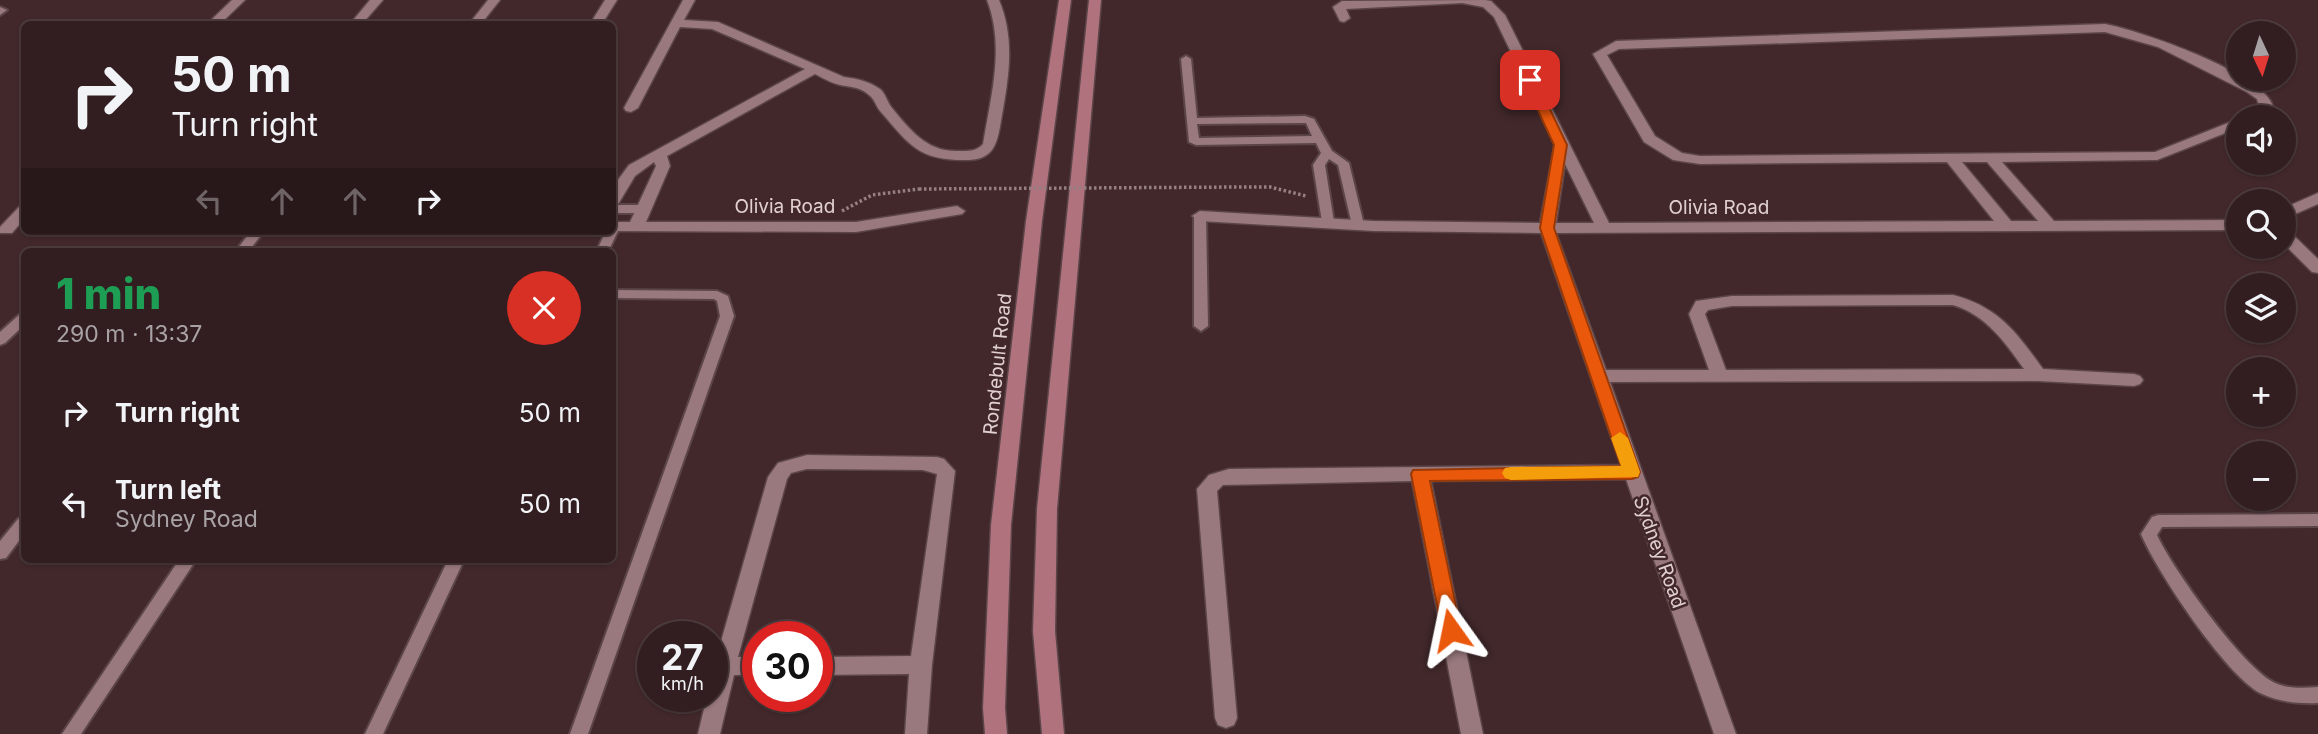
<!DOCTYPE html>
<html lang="en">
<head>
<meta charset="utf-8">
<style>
	:root { --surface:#321e20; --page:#3a2729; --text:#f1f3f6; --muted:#a8a2a5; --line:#4d3c3e }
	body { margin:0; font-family:Inter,sans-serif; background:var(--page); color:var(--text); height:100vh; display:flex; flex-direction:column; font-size:26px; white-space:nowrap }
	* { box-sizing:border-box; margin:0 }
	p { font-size:23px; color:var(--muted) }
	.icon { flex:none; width:38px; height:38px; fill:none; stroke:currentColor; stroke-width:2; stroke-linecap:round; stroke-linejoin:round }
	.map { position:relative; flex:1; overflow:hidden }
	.side { position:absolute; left:21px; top:248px; width:595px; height:315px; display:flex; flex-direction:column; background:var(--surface); border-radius:10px; box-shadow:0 2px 5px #0004,0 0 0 2px var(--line) }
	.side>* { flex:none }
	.guide { position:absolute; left:21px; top:21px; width:595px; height:214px; border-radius:10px; box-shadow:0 2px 5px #0004,0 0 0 2px var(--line); background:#321e20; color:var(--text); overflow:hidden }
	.needle { width:46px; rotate:176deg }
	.controls { position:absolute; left:2226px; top:21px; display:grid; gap:14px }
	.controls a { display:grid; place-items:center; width:70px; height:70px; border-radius:50%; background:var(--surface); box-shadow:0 2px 5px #0004,0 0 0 2px var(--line); font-size:35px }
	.speed { position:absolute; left:637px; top:621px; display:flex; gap:14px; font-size:35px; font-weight:700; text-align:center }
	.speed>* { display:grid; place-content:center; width:91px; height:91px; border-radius:50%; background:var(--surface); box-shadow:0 2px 5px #0004,0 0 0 2px var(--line); line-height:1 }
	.speed small { font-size:18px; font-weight:400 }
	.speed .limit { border:10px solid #d22; background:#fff; color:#111 }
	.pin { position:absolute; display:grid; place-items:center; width:60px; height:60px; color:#fff; margin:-30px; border-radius:14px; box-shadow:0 4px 10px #0006 }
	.me { position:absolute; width:77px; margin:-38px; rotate:348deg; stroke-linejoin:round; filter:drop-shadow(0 0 5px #0008) }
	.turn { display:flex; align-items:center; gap:24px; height:147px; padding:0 35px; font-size:32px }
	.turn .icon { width:91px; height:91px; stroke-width:2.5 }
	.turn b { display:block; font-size:49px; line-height:60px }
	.lanes { display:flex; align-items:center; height:66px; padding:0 35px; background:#0003; justify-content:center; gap:35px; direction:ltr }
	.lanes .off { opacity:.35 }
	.round { display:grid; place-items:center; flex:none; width:74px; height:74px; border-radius:37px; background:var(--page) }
	.head { display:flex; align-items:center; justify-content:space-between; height:119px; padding:0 35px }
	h1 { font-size:42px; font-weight:800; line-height:52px; color:#1e9e55 }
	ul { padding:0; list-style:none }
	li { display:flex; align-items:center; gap:21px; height:91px; padding:0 35px }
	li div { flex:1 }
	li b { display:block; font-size:26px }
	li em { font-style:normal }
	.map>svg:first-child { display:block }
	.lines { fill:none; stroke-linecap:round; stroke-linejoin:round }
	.lane-casing { stroke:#5b4549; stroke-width:4 }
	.street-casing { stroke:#5b4549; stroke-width:3 }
	.secondary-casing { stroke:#5b4549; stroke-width:3 }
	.path { stroke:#968083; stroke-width:3.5; stroke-dasharray:2.5 2.5; stroke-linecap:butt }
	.lane { fill:#99797d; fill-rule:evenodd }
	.street { fill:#99797d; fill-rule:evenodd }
	.secondary { fill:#b0727d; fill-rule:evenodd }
	.path-bridge { stroke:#968083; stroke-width:3.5; stroke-dasharray:2.5 2.5; stroke-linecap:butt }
	.route { fill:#ea580c; stroke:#983908; stroke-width:2 }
	.slow { fill:#f59e0b }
	.labels { text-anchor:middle; stroke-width:5; stroke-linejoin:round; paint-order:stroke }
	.street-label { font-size:19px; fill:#e1cfd1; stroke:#42282b }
</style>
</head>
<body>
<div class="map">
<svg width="2318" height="734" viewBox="0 0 2318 734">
	<rect width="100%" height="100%" fill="#42282b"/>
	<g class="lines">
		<!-- lane casing -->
		<g class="lane-casing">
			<path id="lane" d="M0 7 7 10 0 15Z
				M1186 56 1191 59 1197 118 1305 116 1314 119 1332 151 1349 163 1364 225 1362 228H1354L1352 225 1338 165 1329 159 1325 165 1334 222 1328 226 1322 222 1313 165 1321 153 1316 143 1196 145 1189 142 1181 59ZM1306 123 1312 136 1199 138 1197 124Z
				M612 205H643L649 209 643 213H612Z
				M1200 212 1206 216 1208 326 1201 331 1194 326V216Z
				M612 227 618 231 608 252H596L606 231H612Z
				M251 231H264L248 252H235Z
				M612 290 717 291 728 296 734 316 588 734H570L720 316 717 301 714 299 612 298Z
				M24 314V325L5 343 0 345V332L19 315Z
				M2318 514V526L2162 527 2157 535C2172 568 2243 668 2275 683 2288 689 2304 688 2318 687V703C2298 704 2279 702 2260 693 2225 674 2157 572 2141 534L2152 517 2158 515Z
				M24 517V534L6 558 0 559V541L18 519Z
				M179 560H196L81 734H62Z
				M448 560H464L383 734H365Z"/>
		</g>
		<!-- street casing -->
		<g class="street-casing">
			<path id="street" d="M232 0H245L220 24H207Z
				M370 0H383L362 24H350Z
				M488 0H500L481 24H469Z
				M605 0H617L602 24H590Z
				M683 0H695L684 20 718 22 844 77C858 79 868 81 880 89 886 94 887 102 892 108 910 130 927 152 958 151 967 151 976 152 983 144 991 95 1005 47 987 0H999C1015 38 1009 76 1002 115 998 138 997 159 969 160 920 161 911 147 881 112 876 107 875 99 869 95 860 87 851 87 840 85 831 83 823 78 815 74L667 156 670 166 646 222H856L957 206 965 211 962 214 856 232 609 231H612V222H630L656 166 654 162 635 176 617 206 612 207V188L629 165 805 69 712 29 680 27 638 108 631 112 626 111 624 108Z
				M1485 0 1491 1 1505 15 1609 223 1994 221 1947 162 1700 164 1673 160 1644 142 1593 54 1616 41 2105 24C2142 31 2262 73 2273 106L2264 117H2244L2259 106 2257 99 2247 92 2158 47 2105 32 1619 49 1607 55 1655 136 1682 153 1700 156 2155 152 2238 119V128L2157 160 2002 162 2054 221 2238 220V230L1556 233 1606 370H1709L1689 314 1696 301 1732 296 1953 295C1999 307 2016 332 2043 369L2134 374 2140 376 2143 380 2140 384 2134 386 2038 381 1610 382 1736 734H1714L1626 479 1431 481 1483 734H1461L1412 481 1223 485 1217 491 1237 718 1234 725 1226 728 1218 725 1215 718 1197 489 1209 475 1229 469 1621 465 1541 233 1374 231 1200 221 1192 216 1200 211 1374 221 1540 223 1555 143 1494 17 1483 7 1462 3 1346 9 1350 18 1344 22 1340 21 1333 7 1342 1ZM1962 162H1987L2038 221H2011ZM1565 164 1594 223H1556ZM1953 305C1986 315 2005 342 2024 369L1726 370 1705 314 1708 310 1732 306Z
				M2318 193V204L2284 219V208Z
				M24 205V219L12 233H0V227L19 207Z
				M2284 230 2290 232 2318 259V273L2312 272 2284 244Z
				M807 455 937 457 944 459 955 471 932 665 927 734H905L909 674 817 675V657L911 656 937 474 923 470 807 469 791 473 787 479 738 657H758V675H734L720 734H698L707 696H712L714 666 768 477 778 463Z"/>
		</g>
		<!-- secondary casing -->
		<g class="secondary-casing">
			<path id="secondary" d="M1059 0H1071L1042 221 1011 525 1005 708 1007 734H985L983 708 991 525 1026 221Z
				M1089 0H1101L1057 509 1055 631 1064 734H1042L1033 631 1037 509Z"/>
		</g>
		<!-- path -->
		<path class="path" d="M1239 187H1270L1306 196
			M842 211 872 195 919 189"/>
		<!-- lane -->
		<use href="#lane" class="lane"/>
		<!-- street -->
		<use href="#street" class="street"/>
		<!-- secondary -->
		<use href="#secondary" class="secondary"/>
		<!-- path-bridge -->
		<path class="path-bridge" d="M919 189 1239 187"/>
	</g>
	<!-- route -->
	<path class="route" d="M1530 76 1536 80 1567 145 1554 228 1640 472 1638 477 1632 479 1430 481 1461 630 1458 636 1451 638 1444 636 1442 630 1411 474 1413 470 1621 466 1540 228 1554 145 1524 80Z"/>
	<!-- slow -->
	<path class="slow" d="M1620 432 1628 438 1640 472 1638 477 1511 480 1505 478 1502 473 1505 468 1511 467 1621 466 1611 438Z"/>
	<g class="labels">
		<!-- street labels -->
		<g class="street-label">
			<text x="785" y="213">Olivia Road</text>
			<text x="1719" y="214">Olivia Road</text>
			<text transform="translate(997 364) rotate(-84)" y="7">Rondebult Road</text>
			<text transform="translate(1660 552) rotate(70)" y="7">Sydney Road</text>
		</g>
	</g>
</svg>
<div class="controls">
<a><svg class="needle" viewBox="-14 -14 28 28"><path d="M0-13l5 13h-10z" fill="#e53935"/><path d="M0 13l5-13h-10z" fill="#a8a2a5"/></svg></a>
<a><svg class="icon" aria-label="sound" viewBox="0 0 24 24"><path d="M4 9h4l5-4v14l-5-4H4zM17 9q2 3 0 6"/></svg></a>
<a><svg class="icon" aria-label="search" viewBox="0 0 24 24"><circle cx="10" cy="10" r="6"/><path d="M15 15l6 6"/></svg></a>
<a><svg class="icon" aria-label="layers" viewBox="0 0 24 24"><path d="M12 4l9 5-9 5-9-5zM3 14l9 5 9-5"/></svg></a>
<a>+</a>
<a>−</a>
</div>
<div class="speed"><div>27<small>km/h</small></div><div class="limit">30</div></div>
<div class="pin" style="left:1530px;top:80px;background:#d93025"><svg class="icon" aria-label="arrive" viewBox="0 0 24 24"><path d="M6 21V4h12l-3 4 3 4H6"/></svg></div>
<svg class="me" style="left:1451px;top:630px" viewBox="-20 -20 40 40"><path d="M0-17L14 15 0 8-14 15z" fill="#ea580c" stroke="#fff" stroke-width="4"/></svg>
<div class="guide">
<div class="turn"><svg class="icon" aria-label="right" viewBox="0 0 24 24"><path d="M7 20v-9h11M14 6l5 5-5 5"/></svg><div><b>50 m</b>Turn right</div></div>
<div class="lanes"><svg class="icon off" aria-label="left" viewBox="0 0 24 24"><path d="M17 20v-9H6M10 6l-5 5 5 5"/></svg><svg class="icon off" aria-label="ahead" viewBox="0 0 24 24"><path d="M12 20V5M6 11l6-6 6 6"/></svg><svg class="icon off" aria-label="ahead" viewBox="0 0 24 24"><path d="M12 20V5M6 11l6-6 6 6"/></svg><svg class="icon" aria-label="right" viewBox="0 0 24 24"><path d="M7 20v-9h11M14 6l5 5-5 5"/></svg></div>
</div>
<section class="side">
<div class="head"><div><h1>1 min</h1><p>290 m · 13:37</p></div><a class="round" style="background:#d93025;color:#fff"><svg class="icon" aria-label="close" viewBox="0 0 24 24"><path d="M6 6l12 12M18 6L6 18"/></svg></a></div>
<ul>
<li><svg class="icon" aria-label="right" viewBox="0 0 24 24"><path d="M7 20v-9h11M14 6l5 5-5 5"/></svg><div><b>Turn right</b></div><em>50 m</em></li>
<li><svg class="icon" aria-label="left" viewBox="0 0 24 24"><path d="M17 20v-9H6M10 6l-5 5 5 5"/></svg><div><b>Turn left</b><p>Sydney Road</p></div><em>50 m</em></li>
</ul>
</section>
</div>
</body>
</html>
